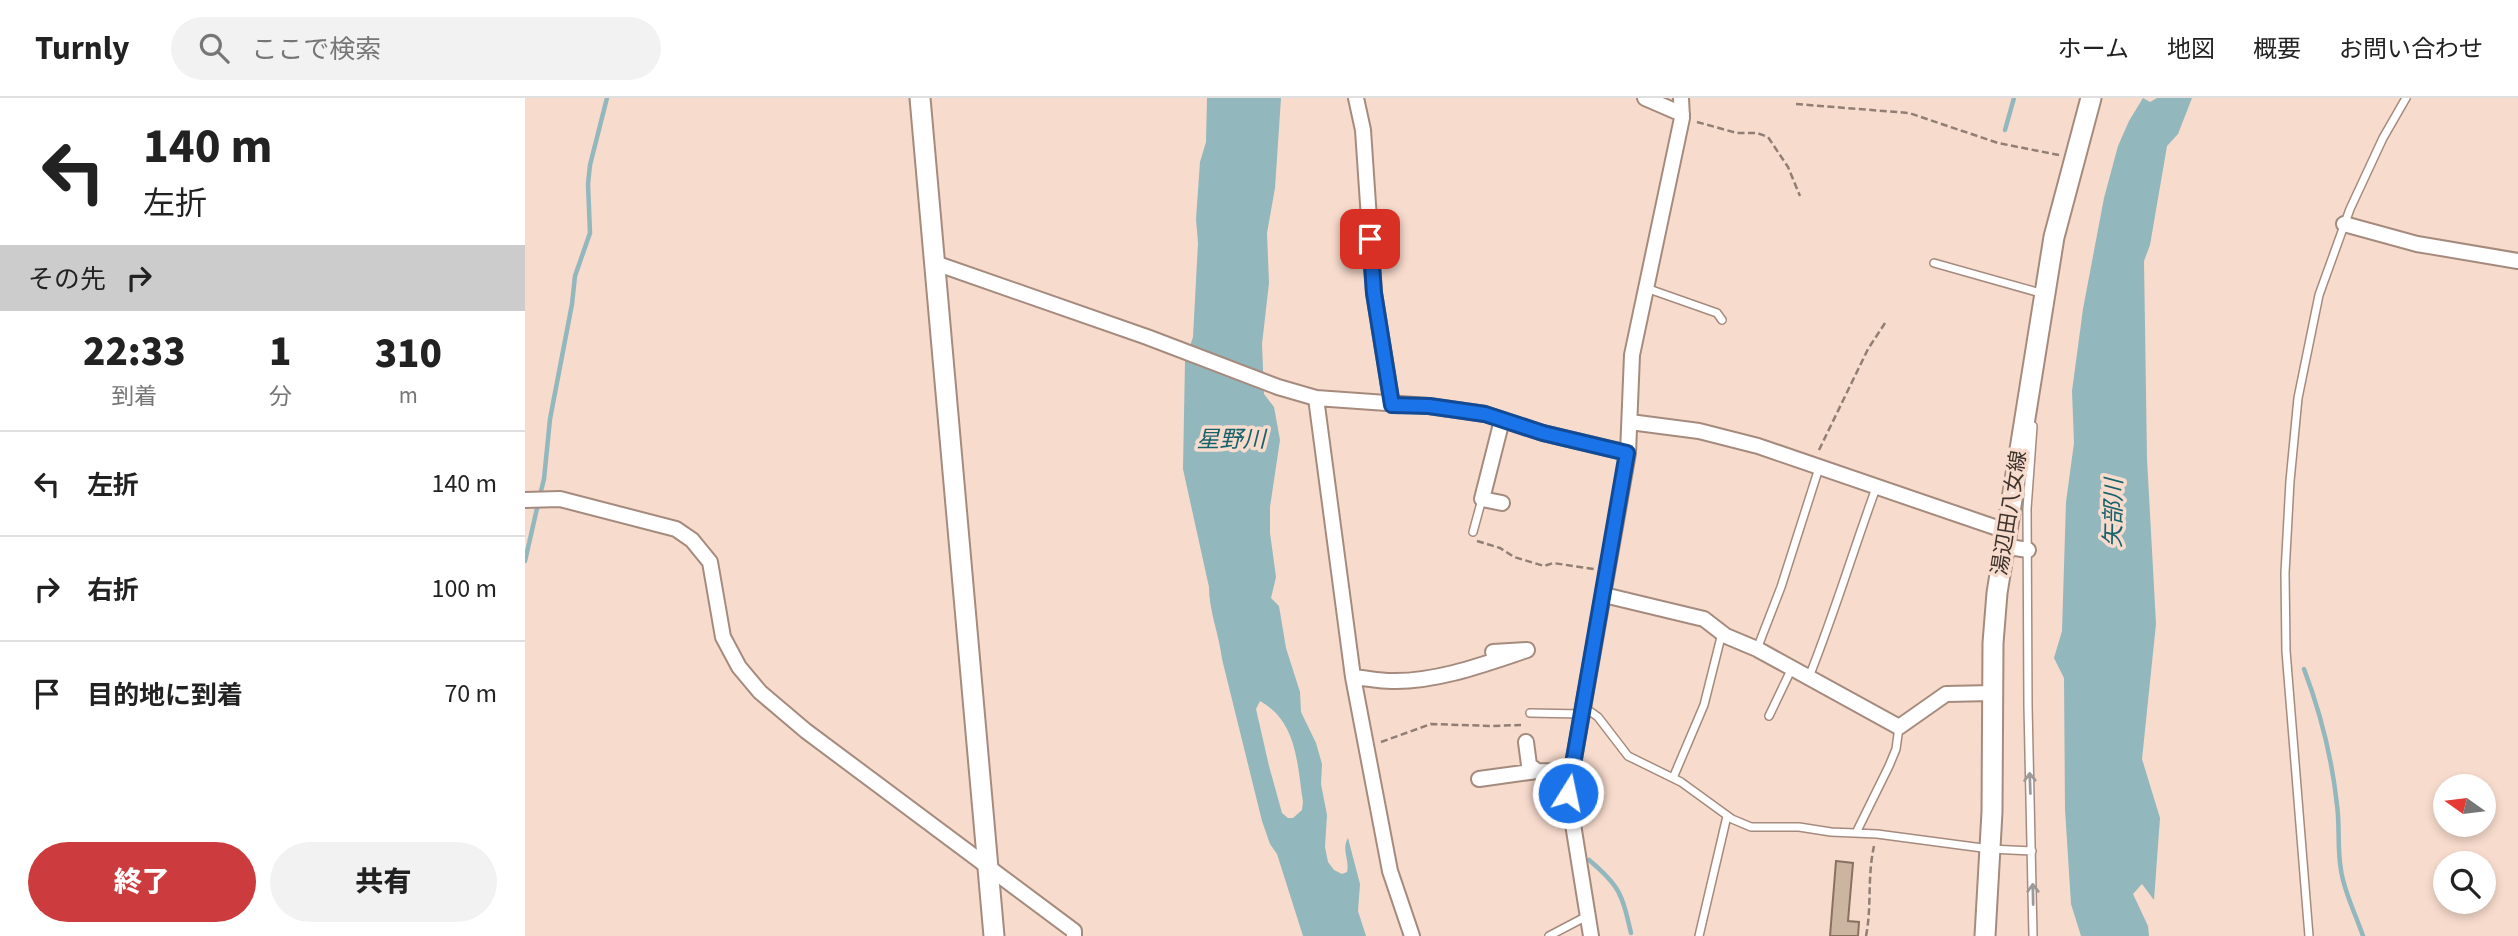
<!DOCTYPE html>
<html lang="ja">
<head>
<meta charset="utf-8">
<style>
	:root { --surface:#fff; --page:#f2f2f2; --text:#222; --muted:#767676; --line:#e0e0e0; --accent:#cc3c3e }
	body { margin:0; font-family:"Source Sans 3","Noto Sans JP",sans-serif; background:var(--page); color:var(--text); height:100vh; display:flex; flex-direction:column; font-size:26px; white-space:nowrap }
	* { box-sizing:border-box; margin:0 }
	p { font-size:23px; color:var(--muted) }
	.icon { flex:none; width:38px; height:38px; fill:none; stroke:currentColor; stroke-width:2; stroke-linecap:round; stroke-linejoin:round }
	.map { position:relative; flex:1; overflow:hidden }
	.drawer { display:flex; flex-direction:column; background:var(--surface); width:525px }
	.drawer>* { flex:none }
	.banner { background:#fff; color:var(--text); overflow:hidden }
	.needle { width:46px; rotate:284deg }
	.tools { position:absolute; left:1908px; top:676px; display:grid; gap:14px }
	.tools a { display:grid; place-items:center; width:63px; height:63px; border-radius:50%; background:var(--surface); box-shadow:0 4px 10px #0003; font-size:35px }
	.pin { position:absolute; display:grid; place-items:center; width:60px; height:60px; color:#fff; margin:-30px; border-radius:14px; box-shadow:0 4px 10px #0006 }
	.me { position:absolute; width:77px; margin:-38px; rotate:10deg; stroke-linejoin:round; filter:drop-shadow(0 0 5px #0008) }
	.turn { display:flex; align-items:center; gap:24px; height:147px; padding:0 28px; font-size:32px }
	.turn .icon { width:91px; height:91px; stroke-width:2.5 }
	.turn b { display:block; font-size:49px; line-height:60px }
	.then { display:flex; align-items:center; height:66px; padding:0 28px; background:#0003; gap:14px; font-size:26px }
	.eta { display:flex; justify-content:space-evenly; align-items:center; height:119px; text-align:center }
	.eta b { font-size:42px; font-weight:800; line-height:49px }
	.button { display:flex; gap:14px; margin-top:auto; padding:14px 28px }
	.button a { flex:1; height:80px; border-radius:42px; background:var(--accent); color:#fff; font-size:28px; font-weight:800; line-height:80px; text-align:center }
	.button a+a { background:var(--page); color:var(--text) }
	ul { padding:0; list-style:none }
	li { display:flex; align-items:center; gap:21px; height:105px; padding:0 28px; border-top:2px solid var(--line) }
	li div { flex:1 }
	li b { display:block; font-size:26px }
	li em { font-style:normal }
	header { display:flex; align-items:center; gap:42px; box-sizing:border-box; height:98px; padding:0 35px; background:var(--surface); border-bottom:2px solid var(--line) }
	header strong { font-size:33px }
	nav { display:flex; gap:38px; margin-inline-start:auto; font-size:24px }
	.search { width:490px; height:63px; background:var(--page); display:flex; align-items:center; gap:18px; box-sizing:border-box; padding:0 24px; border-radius:38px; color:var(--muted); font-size:26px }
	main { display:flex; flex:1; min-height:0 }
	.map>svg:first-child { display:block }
	.water { fill:#92b7bd; fill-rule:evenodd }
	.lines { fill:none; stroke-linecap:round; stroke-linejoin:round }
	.stream { stroke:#92b7bd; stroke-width:4.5 }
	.building { fill:#cbb5a1; stroke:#86725f; stroke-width:2 }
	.lane-casing { stroke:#a58b7e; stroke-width:10 }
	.street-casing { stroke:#a58b7e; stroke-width:18 }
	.secondary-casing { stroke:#a58b7e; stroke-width:23 }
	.path { stroke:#917e74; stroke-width:2.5; stroke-dasharray:7 3.5; stroke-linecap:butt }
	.lane { stroke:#fff; stroke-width:7 }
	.street { stroke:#fff; stroke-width:14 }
	.secondary { stroke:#fff; stroke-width:19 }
	.oneway { stroke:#9e9896 }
	.route-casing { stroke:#114b97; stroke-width:18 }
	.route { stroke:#1a73e8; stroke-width:12 }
	.labels { text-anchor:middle; stroke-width:7; stroke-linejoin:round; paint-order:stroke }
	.street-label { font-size:21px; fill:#3d322c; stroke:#f7dbcd }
	.water-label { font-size:23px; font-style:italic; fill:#16626b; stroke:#f7dbcd }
</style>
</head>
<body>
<header>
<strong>Turnly</strong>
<div class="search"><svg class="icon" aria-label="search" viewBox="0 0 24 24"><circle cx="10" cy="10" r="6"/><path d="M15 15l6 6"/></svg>ここで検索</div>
<nav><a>ホーム</a><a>地図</a><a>概要</a><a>お問い合わせ</a></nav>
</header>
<main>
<section class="drawer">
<div class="banner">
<div class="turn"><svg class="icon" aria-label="left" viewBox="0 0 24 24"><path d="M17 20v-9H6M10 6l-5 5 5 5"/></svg><div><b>140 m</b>左折</div></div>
<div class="then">その先<svg class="icon" aria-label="right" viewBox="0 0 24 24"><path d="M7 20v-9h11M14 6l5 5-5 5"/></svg></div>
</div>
<div class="eta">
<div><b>22:33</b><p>到着</p></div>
<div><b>1</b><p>分</p></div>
<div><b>310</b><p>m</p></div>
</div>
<ul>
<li><svg class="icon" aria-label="left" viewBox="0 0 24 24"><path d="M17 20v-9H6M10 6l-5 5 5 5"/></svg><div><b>左折</b></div><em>140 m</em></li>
<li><svg class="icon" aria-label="right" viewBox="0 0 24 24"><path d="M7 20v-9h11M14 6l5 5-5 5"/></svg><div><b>右折</b></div><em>100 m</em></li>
<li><svg class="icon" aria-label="arrive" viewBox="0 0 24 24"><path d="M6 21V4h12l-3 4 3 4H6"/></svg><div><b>目的地に到着</b></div><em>70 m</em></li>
</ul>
<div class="button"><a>終了</a><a>共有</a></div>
</section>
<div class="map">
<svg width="1993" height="838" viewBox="0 0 1993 838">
	<rect width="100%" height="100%" fill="#f7dbcd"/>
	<!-- water -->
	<path class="water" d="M682 0H756L750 90 742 135 744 185 737 246 739 296 749 309 755 342 745 409V435L751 479 746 500 754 508 761 550 775 594 776 614 791 645 797 666 796 686 802 717 800 749 803 764 809 772 817 776 822 774C825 762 816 752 823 740L835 786 833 813 841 838H778L752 756 745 746 737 723 697 561C694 536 684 513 684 489L658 371 660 263 668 239 673 145 671 121 675 64 681 44ZM735 603C773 624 772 667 778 704L777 712 768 720H763L757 715 744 668 731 611Z
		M1618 0 1625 4 1632 0H1667L1653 36 1642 48 1625 147 1619 163 1622 361 1631 526 1617 661 1635 720 1629 802 1617 786 1608 796 1623 828 1624 838H1556L1546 806 1540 711 1539 580 1529 560 1537 533 1541 404 1549 345 1547 293 1558 211 1579 100 1593 48 1604 23Z"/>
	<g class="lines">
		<!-- stream -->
		<path class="stream" d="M1480 32 1489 0
			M15 397 19 381 25 321 47 206 50 178 65 135 63 86 65 67 82 0
			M0 463 13 406
			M1779 571C1796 616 1807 660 1812 707 1815 728 1812 750 1816 772 1819 794 1831 817 1838 838
			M1064 762C1095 788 1097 796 1106 835"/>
	</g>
	<!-- building -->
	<path class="building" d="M1311 763 1328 765 1323 823 1334 824 1333 838H1305Z"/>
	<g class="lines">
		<!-- lane casing -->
		<g class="lane-casing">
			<path id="lane" d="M1409 165 1519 196
				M1121 190 1192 215 1197 222
				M1508 328 1502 411 1503 608 1508 838
				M948 434 957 401
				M1232 551 1256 489 1294 370
				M1284 579C1309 517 1328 453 1351 390
				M1059 609 1073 619 1103 658 1156 684 1207 721 1226 729H1274L1306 734 1352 736 1465 751 1507 753
				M1005 615 1057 616
				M1244 618 1267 570
				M1148 680 1179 607 1197 535
				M1331 735 1364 668 1371 651 1374 629
				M1024 838 1062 818
				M1174 838 1202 718
				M1784 838 1761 553 1760 475 1765 383 1773 300 1794 197 1825 111 1858 40 1881 0"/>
		</g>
		<!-- street casing -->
		<g class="street-casing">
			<path id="street" d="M831 0 838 32 849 195 867 307
				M1120 0 1157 16
				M1819 126 1892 146 1993 163
				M410 165 622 239 753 289 791 300 904 308 960 316 1018 335 1103 355
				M791 300 828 579 865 773 887 838
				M977 322 957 401 977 405
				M1105 324 1174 333 1233 348 1481 433
				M0 402 35 401 151 431 167 442 185 464 198 539 214 569 235 594 281 633 549 833V838
				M1478 448 1503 452
				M1079 497 1179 521 1201 538 1232 551 1374 629 1421 596 1468 595
				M828 579C841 580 854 583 867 583 912 584 960 566 1002 552L968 554
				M1001 644 1004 667 1012 673 1047 674
				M954 681 1012 673
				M1066 838 1043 695 1103 355 1107 257 1157 20 1156 0"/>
		</g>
		<!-- secondary casing -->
		<g class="secondary-casing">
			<path id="secondary" d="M395 0 469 838
				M1460 838 1467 714 1468 545 1472 495 1529 139 1566 0"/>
		</g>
		<!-- path -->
		<path class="path" d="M1271 6 1384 15 1473 45 1534 57
			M1172 24 1212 35H1232L1243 39 1263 69 1275 98
			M1294 352 1343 251 1360 225
			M952 443 975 450 989 459 1019 468 1028 465 1069 471
			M856 644 906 626 968 628 996 627
			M1341 838C1347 808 1342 780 1349 748"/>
		<!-- lane -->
		<use href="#lane" class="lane"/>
		<!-- street -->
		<use href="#street" class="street"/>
		<!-- secondary -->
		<use href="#secondary" class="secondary"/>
	</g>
	<!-- one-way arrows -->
	<defs><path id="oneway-shaft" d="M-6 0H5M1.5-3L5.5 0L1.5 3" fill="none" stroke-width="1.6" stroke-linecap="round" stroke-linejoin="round" transform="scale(1.75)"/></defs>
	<g class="oneway">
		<use href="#oneway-shaft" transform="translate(1505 685) rotate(-92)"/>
		<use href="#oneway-shaft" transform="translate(1508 796) rotate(-91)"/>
	</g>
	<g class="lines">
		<!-- route casing -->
		<g class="route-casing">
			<path id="route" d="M845 141 849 195 867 307 904 308 960 316 1018 335 1102 355 1043 695"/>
		</g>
		<!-- route -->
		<use href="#route" class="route"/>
	</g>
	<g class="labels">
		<!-- street labels -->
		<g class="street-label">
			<text transform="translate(1484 415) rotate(-81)" y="7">湯辺田八女線</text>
		</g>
		<!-- water labels -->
		<g class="water-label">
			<text x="706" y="349">星野川</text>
			<text transform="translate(1588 415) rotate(-89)" y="8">矢部川</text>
		</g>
	</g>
</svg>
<div class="tools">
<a><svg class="needle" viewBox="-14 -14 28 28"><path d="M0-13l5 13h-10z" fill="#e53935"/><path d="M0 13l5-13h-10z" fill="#767676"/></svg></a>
<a><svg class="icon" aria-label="search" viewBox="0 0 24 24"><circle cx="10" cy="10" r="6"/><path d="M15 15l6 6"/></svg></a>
</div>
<div class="pin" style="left:845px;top:141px;background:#d93025"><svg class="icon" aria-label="arrive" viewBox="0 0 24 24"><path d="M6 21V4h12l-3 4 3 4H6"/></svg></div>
<svg class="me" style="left:1043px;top:695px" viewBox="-20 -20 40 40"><circle r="17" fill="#1a73e8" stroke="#fff" stroke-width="3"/><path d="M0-11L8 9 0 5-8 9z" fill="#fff"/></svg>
</div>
</main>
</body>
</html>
